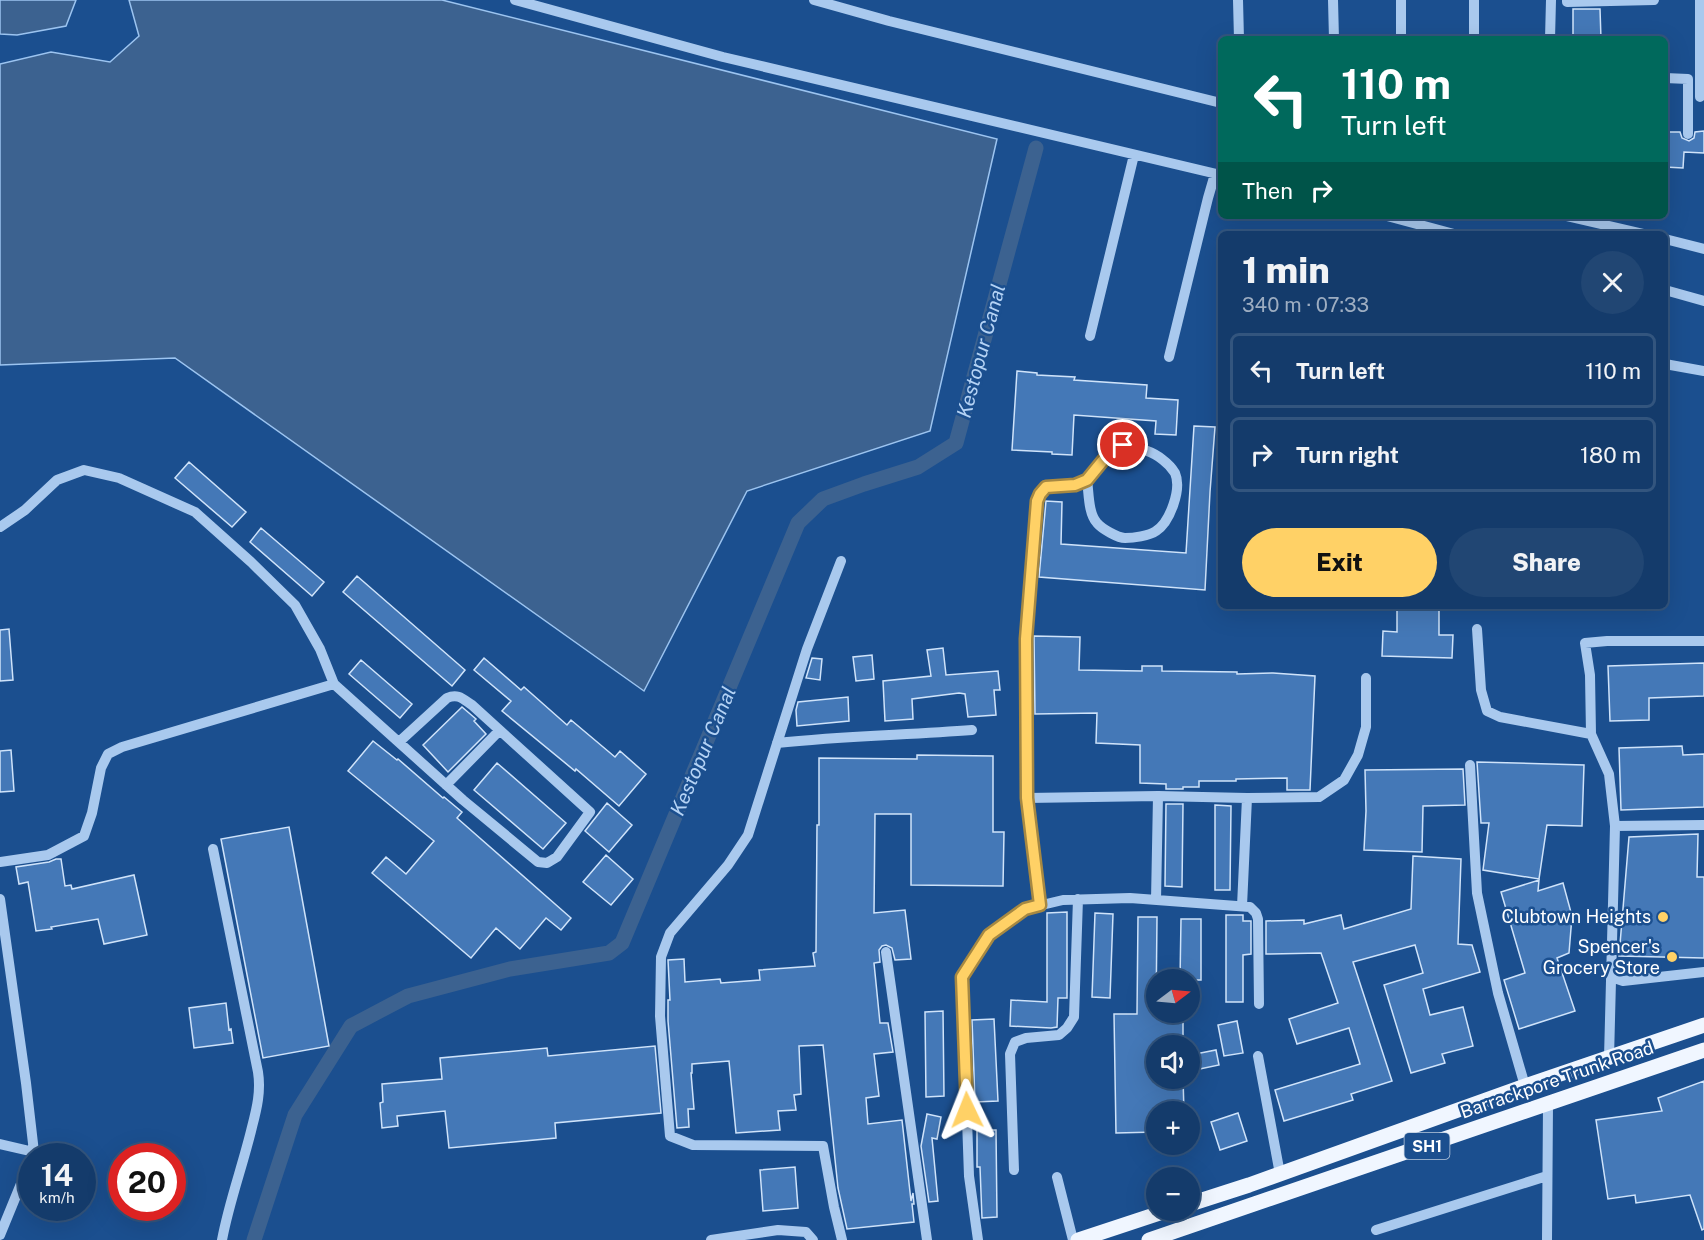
<!DOCTYPE html>
<html lang="en">
<head>
<meta charset="utf-8">
<style>
	:root { --surface:#143b6b; --page:#214673; --text:#f1f3f6; --muted:#9dadc1; --line:#33557e; --accent:#ffd166 }
	body { margin:0; font-family:"Public Sans",sans-serif; background:var(--page); color:var(--text); height:100vh; display:flex; flex-direction:column; font-size:22px; white-space:nowrap }
	* { box-sizing:border-box; margin:0 }
	p { font-size:20px; color:var(--muted) }
	.icon { flex:none; width:33px; height:33px; fill:none; stroke:currentColor; stroke-width:2; stroke-linecap:round; stroke-linejoin:round }
	.map { position:relative; flex:1; overflow:hidden }
	.side { position:absolute; left:1218px; top:231px; width:450px; height:378px; display:flex; flex-direction:column; background:var(--surface); border-radius:9px; box-shadow:0 6px 24px #0002,0 0 0 2px var(--line) }
	.side>* { flex:none }
	.top-card { position:absolute; left:1218px; top:36px; width:450px; height:183px; border-radius:9px; box-shadow:0 6px 24px #0002,0 0 0 2px var(--line); background:#00695c; color:#fff; overflow:hidden }
	.needle { width:39px; rotate:74deg }
	.tools { position:absolute; left:1146px; top:969px; display:grid; gap:12px }
	.tools a { display:grid; place-items:center; width:54px; height:54px; border-radius:50%; background:var(--surface); box-shadow:0 6px 24px #0002,0 0 0 2px var(--line); font-size:30px }
	.speed { position:absolute; left:18px; top:1143px; display:flex; gap:12px; font-size:30px; font-weight:700; text-align:center }
	.speed>* { display:grid; place-content:center; width:78px; height:78px; border-radius:50%; background:var(--surface); box-shadow:0 6px 24px #0002,0 0 0 2px var(--line); line-height:1 }
	.speed small { font-size:15px; font-weight:400 }
	.speed .limit { border:9px solid #d22; background:#fff; color:#111 }
	.pin { position:absolute; display:grid; place-items:center; width:51px; height:51px; color:#fff; margin:-26px; border:3px solid #fff; border-radius:50%; box-shadow:0 2px 6px #0007 }
	.me { position:absolute; width:66px; margin:-33px; rotate:358deg; stroke-linejoin:round; filter:drop-shadow(0 0 4px #0008) }
	.turn { display:flex; align-items:center; gap:21px; height:126px; padding:0 24px; font-size:27px }
	.turn .icon { width:78px; height:78px; stroke-width:2.5 }
	.turn b { display:block; font-size:42px; line-height:51px }
	.then { display:flex; align-items:center; height:57px; padding:0 24px; background:#0003; gap:12px; font-size:22px }
	.round { display:grid; place-items:center; flex:none; width:63px; height:63px; border-radius:32px; background:var(--page) }
	.overview { display:flex; align-items:center; justify-content:space-between; height:102px; padding:0 24px }
	h1 { font-size:36px; font-weight:800; line-height:45px }
	.primary-button { display:flex; gap:12px; margin-top:auto; padding:12px 24px }
	.primary-button a { flex:1; height:69px; border-radius:36px; background:var(--accent); color:#111; font-size:24px; font-weight:800; line-height:69px; text-align:center }
	.primary-button a+a { background:var(--page); color:var(--text) }
	ul { padding:0; list-style:none }
	li { display:flex; align-items:center; gap:18px; height:75px; margin:0 12px 9px; padding:0 12px; border:3px solid var(--line); border-radius:9px }
	li div { flex:1 }
	li b { display:block; font-size:22px }
	li em { font-style:normal }
	.map>svg:first-child { display:block }
	.water { fill:#3c6290; stroke:#9cc4f0; stroke-width:1.5 }
	.lines { fill:none; stroke-linecap:round; stroke-linejoin:round }
	.canal { stroke:#3c6290; stroke-width:15 }
	.building { fill:#4478b7; stroke:#cfe3fa; stroke-width:1.5 }
	.minor { stroke:#a9c9ee; stroke-width:10 }
	.major { stroke:#f0f6ff; stroke-width:15 }
	.route-casing { stroke:#a68842; stroke-width:15 }
	.route { stroke:#ffd166; stroke-width:10 }
	.poi-dot { fill:#ffd166; stroke:#1b4f8f; stroke-width:2 }
	.labels { text-anchor:middle; stroke-width:5; stroke-linejoin:round; paint-order:stroke }
	.shield { fill:#1b4f8f; stroke:#bbcadd; stroke-width:1.5 }
	.shield-label { font-size:16px; font-weight:bold; fill:#fff }
	.poi-label { font-size:18px; fill:#fff; stroke:#1b4f8f; text-anchor:end }
	.street-label { font-size:18px; fill:#fff; stroke:#1b4f8f }
	.water-label { font-size:20px; font-style:italic; fill:#b5d3f5; stroke:#1b4f8f }
</style>
</head>
<body>
<div class="map">
<svg width="1704" height="1240" viewBox="0 0 1704 1240">
	<rect width="100%" height="100%" fill="#1b4f8f"/>
	<!-- water -->
	<path class="water" d="M0 0H76L66 26 17 35 0 34Z
		M129 0H442L997 139 930 431 747 491 644 691 175 358 0 365V64L51 52 110 62 139 36Z"/>
	<g class="lines">
		<!-- canal -->
		<path class="canal" d="M254 1240 295 1115 351 1026 408 996 510 969 609 953 622 943 798 523 823 499 864 484 918 467 956 443 1036 148"/>
	</g>
	<!-- building -->
	<path class="building" d="M1573 9H1600L1601 39H1573Z
		M1704 131V153L1684 152 1683 168 1665 167V132H1680L1682 138 1689 141 1694 138 1695 132Z
		M1017 371 1037 373V375L1075 377 1074 380 1147 385 1146 398 1178 400 1176 435 1155 434 1156 421 1074 415 1072 455 1052 454V452L1012 450Z
		M1194 426 1215 427 1210 492 1205 590 1039 577 1046 501 1062 502 1061 544 1186 553Z
		M189 462 246 512 232 527 175 478Z
		M261 528 324 582 312 596 250 542Z
		M357 576 465 670 452 686 343 592Z
		M1397 606H1439V635H1453L1452 658 1382 656 1383 631 1397 632Z
		M9 629 13 680 0 681V630Z
		M1034 636 1080 637 1079 670 1142 671V666H1162V671L1237 672V674L1273 673 1315 676 1310 790H1287V778L1236 779V781H1199V787H1183V789H1166V784L1140 783V745L1096 743 1097 713 1035 714Z
		M943 648 946 675 998 671 1000 690H994L996 715 968 717 965 694 959 693 912 699 913 719 885 721 883 681 931 676 927 650Z
		M872 655 874 679 856 681 853 657Z
		M484 658 521 690 524 687 567 725 571 720 615 757 620 751 646 774 619 806 576 769 575 771 502 711 511 701 474 670Z
		M812 658 822 659 820 680 806 678Z
		M361 660 412 704 400 718 349 674Z
		M1704 663V696L1649 698V720L1610 721 1608 666Z
		M848 697 849 721 797 726 796 710 798 702Z
		M462 707 476 719 474 721 486 734 448 772 423 745Z
		M373 741 397 760 398 759 443 798 444 797 462 812 457 818 571 918 561 930 546 918 520 949 496 928 471 958 372 873 386 857 406 874 434 841 348 771Z
		M1682 746 1683 755 1704 754V807L1621 810 1619 748Z
		M11 750 14 791 0 792V751Z
		M917 755 993 756V832H1004L1003 886 911 885V814H875L874 913 905 910 911 959 895 960 892 948 886 945 882 946 879 950 880 962 874 963 880 1023H888L893 1052 874 1054 879 1096 866 1098 868 1124 902 1120 911 1201 913 1193 914 1204H912L914 1222 847 1229 838 1188 823 1045 799 1046 801 1094 794 1095 796 1110 778 1111 780 1130 736 1133 729 1061 692 1064V1073H691L694 1109H688L689 1127 677 1128 668 1021V1000H670L668 960 684 959 685 982 720 979 721 983 760 980 759 970 815 966 813 953 816 952 817 825H819V758L917 759Z
		M1477 762 1584 765 1582 826 1547 825 1539 879 1483 870 1489 823H1481Z
		M497 763 566 823 543 849 474 790Z
		M1463 769 1465 805 1423 806 1422 852 1364 850 1366 811 1365 770Z
		M607 803 632 825 609 852 585 831Z
		M1166 804H1183L1182 887 1165 886Z
		M1215 805 1231 806 1230 890H1215Z
		M289 827 329 1046 263 1058 221 839Z
		M1698 834 1697 877H1704V958L1619 956 1629 837Z
		M606 855 633 879 611 905 583 882Z
		M1413 856 1461 859 1458 944 1472 945 1480 972 1423 989 1430 1015 1463 1007 1473 1046 1442 1054 1445 1063 1411 1073 1384 985 1423 973 1415 945 1353 962 1392 1081 1351 1094 1353 1100 1284 1121 1275 1090 1360 1064 1349 1028 1297 1044 1289 1019 1338 1003 1321 953 1266 954V921L1304 920V924L1341 915 1344 929 1411 909Z
		M56 859H61L65 886 71 885 72 889 134 875 147 935 104 944 98 919 51 927 52 929 36 931 28 882 19 884 16 867 49 862Z
		M1539 880 1538 891 1563 883 1572 916 1569 953 1557 958 1575 1011 1519 1029 1504 980 1525 973 1501 892Z
		M1067 912V998H1058L1057 1027 1051 1028 1010 1026 1011 1000 1047 1002V913Z
		M1095 913 1113 914 1110 998 1092 997Z
		M1226 915H1243V921H1251V954L1243 955V1002H1226Z
		M1138 917H1157L1156 1014H1183V1046H1156V1078H1183L1184 1112H1156V1132L1116 1133 1114 1014H1137Z
		M1181 919H1201V980H1180Z
		M226 1003 229 1030 231 1029 233 1043 194 1048 189 1008Z
		M943 1011 944 1096 926 1097 925 1012Z
		M994 1019 998 1101 975 1102 972 1020Z
		M1237 1021 1243 1053 1224 1056 1218 1025Z
		M655 1046 661 1113 555 1123 556 1138 449 1148 445 1111 397 1116 398 1126 382 1128 380 1103 383 1102 382 1084 442 1079 440 1058 547 1048 548 1056Z
		M1216 1050 1219 1065 1190 1071V1055Z
		M1704 1081V1229L1702 1230 1690 1195 1636 1203 1635 1195 1608 1199 1596 1120 1662 1111 1658 1098Z
		M1238 1113 1247 1141 1220 1150 1211 1122Z
		M927 1114 941 1117 937 1139 932 1138 938 1201 929 1202 921 1146Z
		M977 1130H996L997 1217 982 1218 980 1167H977Z
		M795 1167 798 1208 763 1211 760 1170Z"/>
	<g class="lines">
		<!-- minor -->
		<path class="minor" d="M515 0 723 57 1221 175
			M814 0 889 21 1221 103
			M1238 0 1239 39
			M1333 0 1334 39
			M1474 0V39
			M1567 0V2L1654 0
			M1700 0V97
			M1401 39V0
			M1550 39 1551 0
			M1665 78 1688 79V134
			M1387 216 1454 234
			M1566 216 1644 234
			M1665 239 1704 249
			M1665 290 1704 301
			M1090 336 1134 155
			M1169 357 1208 198 1215 174
			M1665 364 1704 371
			M0 527 25 510 57 480 84 470 119 478 195 512 251 562 295 605 320 649 334 684 463 800 538 862 547 863 557 857 590 812 472 705C463 699 458 693 447 698L399 742
			M841 561 807 649 748 835 728 865 670 933 661 957 660 1016 670 1136 693 1145 823 1146 834 1207 842 1240
			M1477 629 1481 690 1487 711 1500 717 1591 734 1609 774 1615 826 1609 1058
			M1591 734 1590 675 1585 643 1607 641H1704
			M777 743C842 736 907 735 972 730
			M1470 765 1477 893 1498 993 1525 1086
			M446 785 499 731
			M1027 798 1158 796 1247 798 1319 797 1344 780 1358 755 1366 727V678
			M1615 826 1704 825
			M213 849 258 1072C261 1091 257 1108 252 1127 243 1165 229 1202 222 1240
			M0 862 48 855 84 836 92 813 101 768 108 754 122 747 334 684
			M0 899 26 1083 34 1152 32 1156
			M1156 900 1158 796
			M1040 905 1027 798 1026 639 1037 501 1045 487C1058 486 1074 488 1085 480 1100 471 1105 446 1125 446 1136 446 1154 452 1163 460 1167 463 1172 468 1175 473 1182 489 1170 522 1156 531 1149 536 1133 538 1125 538 1118 538 1102 529 1097 523 1088 513 1089 493 1087 480
			M1242 906 1247 798
			M886 952 927 1240
			M1611 977 1623 981 1704 972
			M1258 1056 1280 1174
			M0 1144 34 1152
			M1014 1170 1010 1054 1015 1042 1026 1038 1059 1035 1067 1028 1074 1017 1078 899
			M1057 1177 1073 1240
			M1376 1230 1547 1176
			M0 1235 32 1157
			M711 1240 778 1230 806 1232 813 1240
			M978 1240 969 1176 962 977 989 935 1025 909 1063 900 1130 898 1250 907 1256 913 1258 919 1259 1004
			M1547 1240 1548 1105"/>
		<!-- major -->
		<path class="major" d="M1190 1204 1249 1185 1525 1086 1704 1025
			M1078 1240 1169 1210
			M1149 1240 1704 1050"/>
	</g>
	<g class="lines">
		<!-- route casing -->
		<g class="route-casing">
			<path id="route" d="M967 1110 962 977 989 935 1025 909 1040 905 1027 798 1026 639 1037 501 1040 494 1046 487 1075 485 1087 480 1114 447 1123 445"/>
		</g>
		<!-- route -->
		<use href="#route" class="route"/>
	</g>
	<!-- markers -->
	<g class="poi-dot">
		<circle cx="1663" cy="917" r="6"/>
		<circle cx="1672" cy="957" r="6"/>
	</g>
	<g class="labels">
		<!-- shield labels -->
		<rect class="shield" x="1404.5" y="1133" width="45" height="26" rx="4.5"/>
		<g class="shield-label">
			<text x="1427" y="1152">SH1</text>
		</g>
		<!-- poi labels -->
		<g class="poi-label">
			<text x="1651" y="923">Clubtown Heights</text>
			<text x="1660" y="953">Spencer's<tspan x="1660" dy="21">Grocery Store</tspan></text>
		</g>
		<!-- street labels -->
		<g class="street-label">
			<text transform="translate(1557 1080) rotate(-19)" y="6">Barrackpore Trunk Road</text>
		</g>
		<!-- water labels -->
		<g class="water-label">
			<text transform="translate(981 351) rotate(-75)" y="7">Kestopur Canal</text>
			<text transform="translate(703 751) rotate(-67)" y="7">Kestopur Canal</text>
		</g>
	</g>
</svg>
<div class="tools">
<a><svg class="needle" viewBox="-14 -14 28 28"><path d="M0-13l5 13h-10z" fill="#e53935"/><path d="M0 13l5-13h-10z" fill="#9dadc1"/></svg></a>
<a><svg class="icon" aria-label="sound" viewBox="0 0 24 24"><path d="M4 9h4l5-4v14l-5-4H4zM17 9q2 3 0 6"/></svg></a>
<a>+</a>
<a>−</a>
</div>
<div class="speed"><div>14<small>km/h</small></div><div class="limit">20</div></div>
<div class="pin" style="left:1123px;top:445px;background:#d93025"><svg class="icon" aria-label="arrive" viewBox="0 0 24 24"><path d="M6 21V4h12l-3 4 3 4H6"/></svg></div>
<svg class="me" style="left:967px;top:1110px" viewBox="-20 -20 40 40"><path d="M0-17L14 15 0 8-14 15z" fill="#ffd166" stroke="#fff" stroke-width="4"/></svg>
<div class="top-card">
<div class="turn"><svg class="icon" aria-label="left" viewBox="0 0 24 24"><path d="M17 20v-9H6M10 6l-5 5 5 5"/></svg><div><b>110 m</b>Turn left</div></div>
<div class="then">Then<svg class="icon" aria-label="right" viewBox="0 0 24 24"><path d="M7 20v-9h11M14 6l5 5-5 5"/></svg></div>
</div>
<section class="side">
<div class="overview"><div><h1>1 min</h1><p>340 m · 07:33</p></div><a class="round"><svg class="icon" aria-label="close" viewBox="0 0 24 24"><path d="M6 6l12 12M18 6L6 18"/></svg></a></div>
<ul>
<li><svg class="icon" aria-label="left" viewBox="0 0 24 24"><path d="M17 20v-9H6M10 6l-5 5 5 5"/></svg><div><b>Turn left</b></div><em>110 m</em></li>
<li><svg class="icon" aria-label="right" viewBox="0 0 24 24"><path d="M7 20v-9h11M14 6l5 5-5 5"/></svg><div><b>Turn right</b></div><em>180 m</em></li>
</ul>
<div class="primary-button"><a>Exit</a><a>Share</a></div>
</section>
</div>
</body>
</html>
